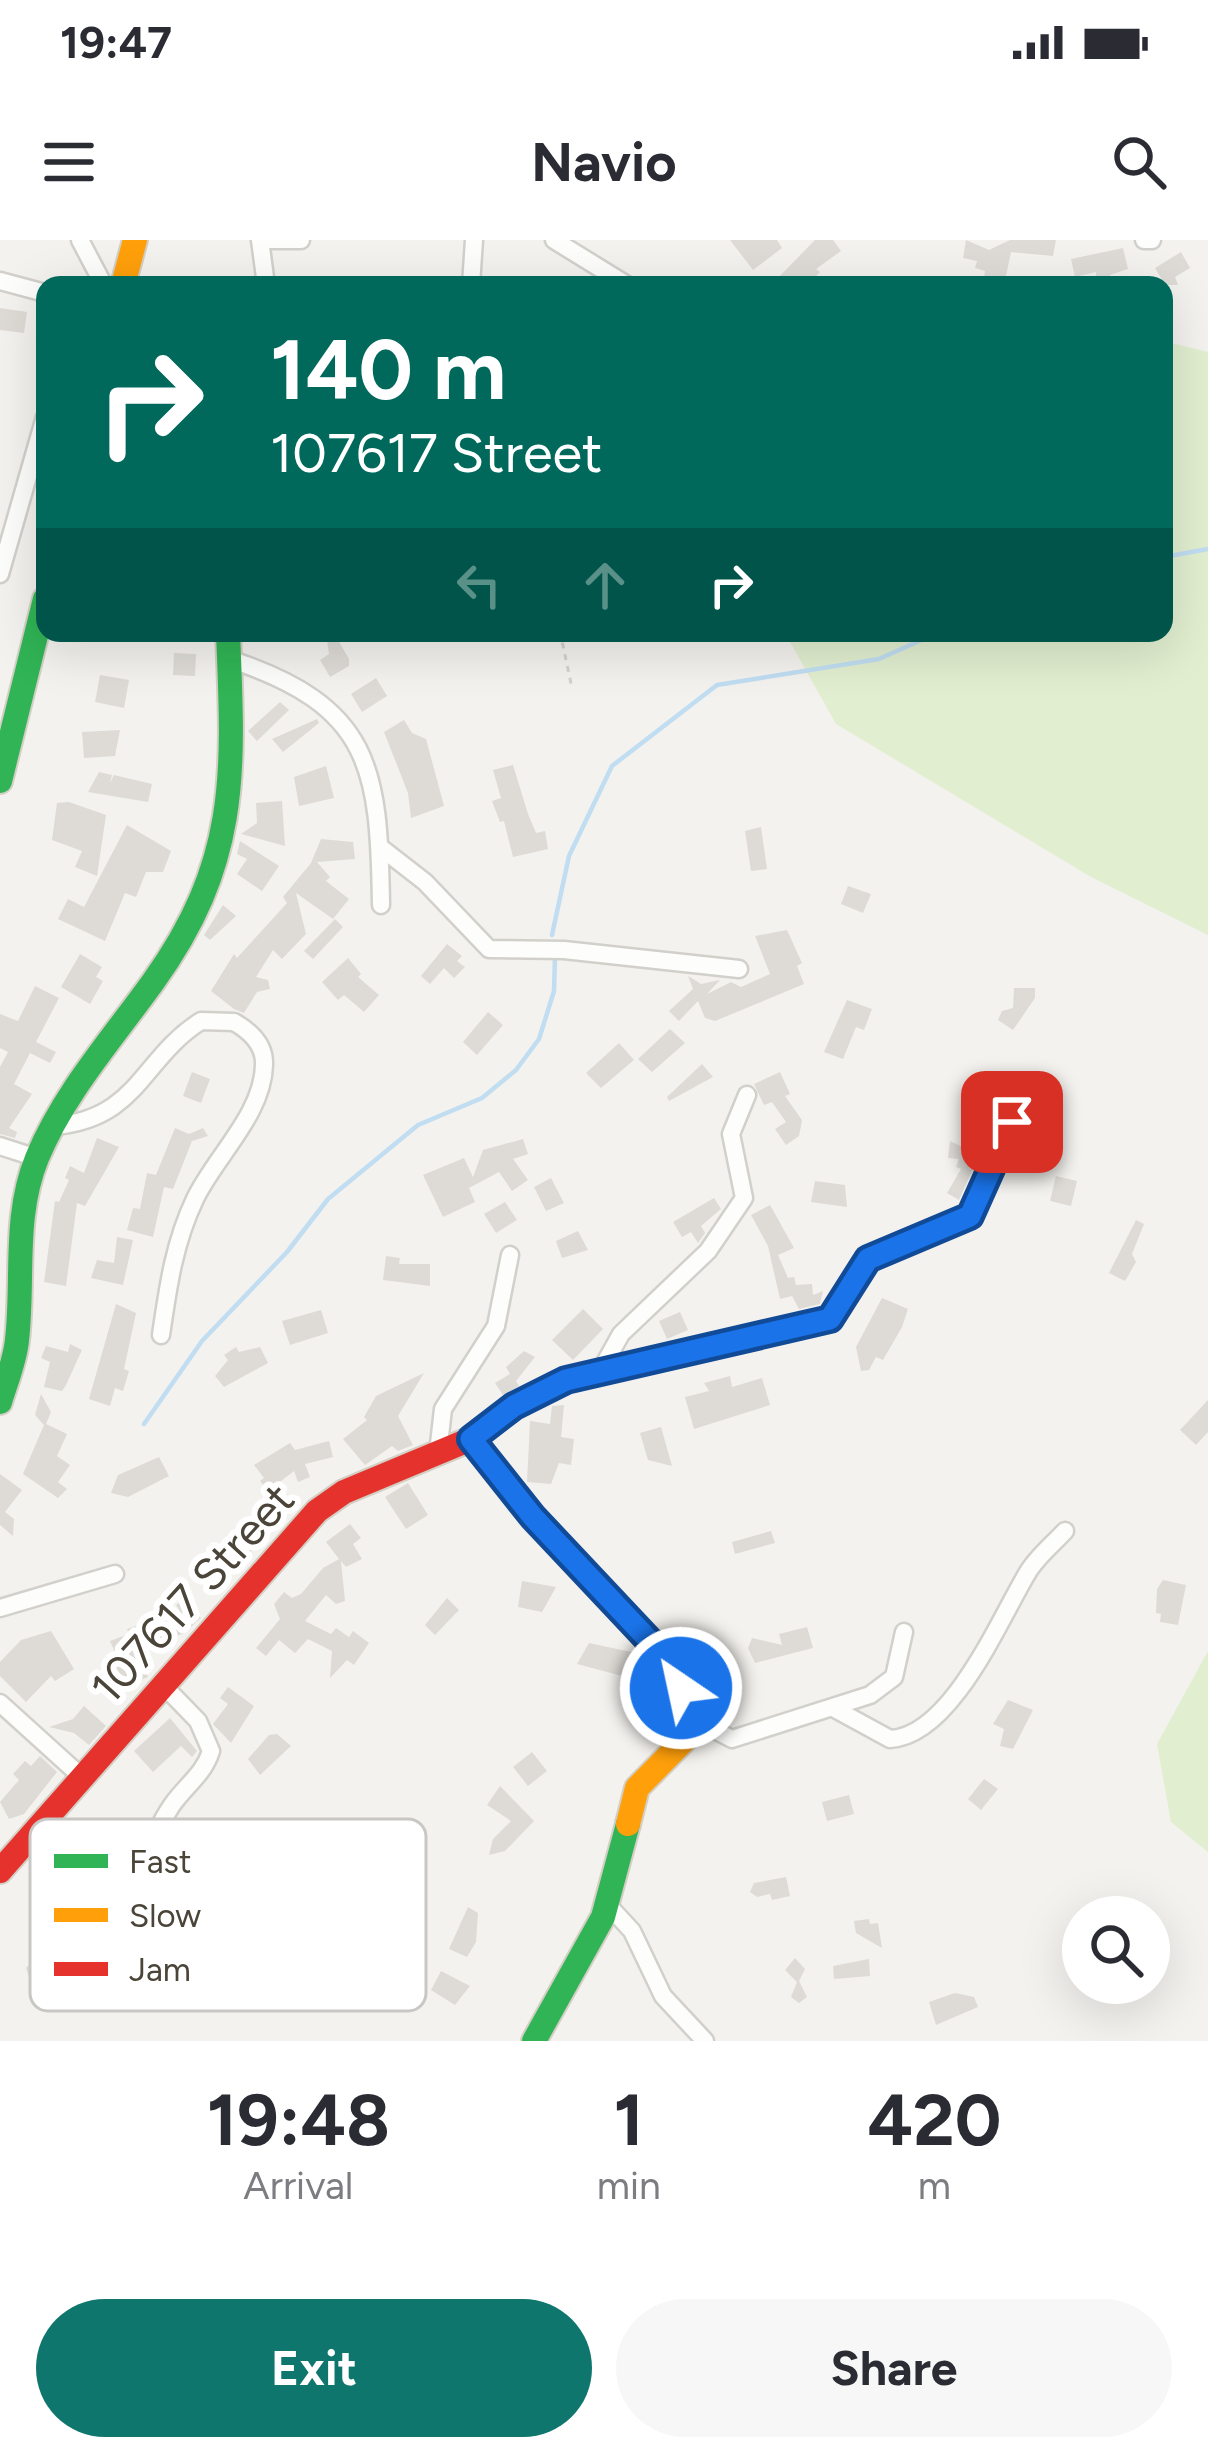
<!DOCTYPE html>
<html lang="en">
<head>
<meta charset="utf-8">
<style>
	:root { --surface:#fff; --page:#f7f7f7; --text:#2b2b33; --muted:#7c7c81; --accent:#0f766e }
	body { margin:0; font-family:Figtree,sans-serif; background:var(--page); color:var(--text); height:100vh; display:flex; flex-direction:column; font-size:45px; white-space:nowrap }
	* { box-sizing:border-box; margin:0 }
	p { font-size:39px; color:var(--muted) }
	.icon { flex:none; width:66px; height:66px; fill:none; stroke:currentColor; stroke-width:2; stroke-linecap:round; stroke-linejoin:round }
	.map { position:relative; height:1801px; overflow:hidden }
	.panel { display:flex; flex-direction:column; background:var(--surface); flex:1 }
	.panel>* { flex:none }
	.banner { position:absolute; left:36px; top:36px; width:1137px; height:366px; border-radius:24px; box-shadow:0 12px 48px #0002; background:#00695c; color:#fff; overflow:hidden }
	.tools { position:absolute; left:1062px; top:1656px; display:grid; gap:24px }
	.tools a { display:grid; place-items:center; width:108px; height:108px; border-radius:50%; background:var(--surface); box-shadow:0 12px 48px #0002; font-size:60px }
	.pin { position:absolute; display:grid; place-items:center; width:102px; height:102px; color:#fff; margin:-51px; border-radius:24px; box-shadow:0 6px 18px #0006 }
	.me { position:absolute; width:132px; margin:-66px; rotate:326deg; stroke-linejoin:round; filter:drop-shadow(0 0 9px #0008) }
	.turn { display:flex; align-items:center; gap:42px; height:252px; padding:0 36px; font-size:54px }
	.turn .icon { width:156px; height:156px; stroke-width:2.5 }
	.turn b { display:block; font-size:84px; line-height:102px }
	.lanes { display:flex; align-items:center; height:114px; padding:0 36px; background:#0003; justify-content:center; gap:60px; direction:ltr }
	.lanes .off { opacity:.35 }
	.eta { display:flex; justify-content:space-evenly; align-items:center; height:204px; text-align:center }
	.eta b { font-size:72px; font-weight:700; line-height:84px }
	.cta { display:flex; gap:24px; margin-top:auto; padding:24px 36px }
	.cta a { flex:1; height:138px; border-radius:72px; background:var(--accent); color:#fff; font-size:48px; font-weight:700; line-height:138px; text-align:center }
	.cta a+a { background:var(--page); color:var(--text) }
	.status { display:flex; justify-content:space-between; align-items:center; height:84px; padding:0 60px; background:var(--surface); direction:ltr }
	.status svg { height:33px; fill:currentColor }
	header { display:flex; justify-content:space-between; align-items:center; height:156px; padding:0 36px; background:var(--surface); font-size:54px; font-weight:700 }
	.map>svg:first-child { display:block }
	.green { fill:#e1eecf }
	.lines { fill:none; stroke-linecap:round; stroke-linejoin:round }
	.stream { stroke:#c0ddf1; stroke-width:4.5 }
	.building { fill:#dedbd6 }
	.street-casing { stroke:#d2d0cb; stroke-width:21 }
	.fast-casing { stroke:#d3cfc5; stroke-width:28 }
	.slow-casing { stroke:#d3cfc5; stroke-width:28 }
	.jam-casing { stroke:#d3cfc5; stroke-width:28 }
	.path { stroke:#d3d2cc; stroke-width:3; stroke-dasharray:6 6; stroke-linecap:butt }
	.street { stroke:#fdfdfc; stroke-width:16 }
	.fast { stroke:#30b455; stroke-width:24 }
	.slow { stroke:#ff9f0a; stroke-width:24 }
	.jam { stroke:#e5322d; stroke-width:24 }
	.route-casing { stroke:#114b97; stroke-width:30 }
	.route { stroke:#1a73e8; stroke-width:21 }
	.labels { text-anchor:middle; stroke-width:12; stroke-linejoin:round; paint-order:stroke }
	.street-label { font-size:45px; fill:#4b4439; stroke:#fff }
	.key { fill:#fff; stroke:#c9c7c4; stroke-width:3 }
	.key-label { font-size:33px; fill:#4b4439 }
</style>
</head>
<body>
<div class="status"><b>19:47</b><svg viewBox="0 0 49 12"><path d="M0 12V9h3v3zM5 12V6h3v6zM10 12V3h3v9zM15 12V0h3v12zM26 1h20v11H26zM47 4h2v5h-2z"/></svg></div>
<header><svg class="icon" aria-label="menu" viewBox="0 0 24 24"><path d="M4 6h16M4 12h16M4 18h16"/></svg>Navio<svg class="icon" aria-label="search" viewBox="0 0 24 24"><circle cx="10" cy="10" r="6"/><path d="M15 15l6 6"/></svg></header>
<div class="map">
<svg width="1208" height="1801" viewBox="0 0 1208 1801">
	<rect width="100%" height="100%" fill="#f4f2ee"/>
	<!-- green -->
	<path class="green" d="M1176 104 1208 112V695L1091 637 836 484 785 393H1164V105Z
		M1208 1411V1612L1171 1582 1157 1504Z"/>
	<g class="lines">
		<!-- stream -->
		<path class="stream" d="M1164 317 1208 309
			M552 695 569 616 612 526 717 445 879 419 937 393
			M144 1184 202 1101 287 1012 328 959 418 885 482 858 516 830 539 799 554 751 555 716"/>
	</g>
	<!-- building -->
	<path class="building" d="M730 0H777L782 8 753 30Z
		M815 0H833L841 11 816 29 820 32 808 45H771Z
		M966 0 989 10 1010 0H1056L1053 16 1011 12 1004 45H983L985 31 975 28 977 21 963 18Z
		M1123 8 1128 29 1110 35 1113 45H1096V32L1075 37 1071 19Z
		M1181 12 1190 28 1175 37 1178 45H1165L1155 28Z
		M0 68 27 72 24 93 0 90Z
		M326 393H334L349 419V426L330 437 320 420 329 414Z
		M174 413 196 414 195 436 173 435Z
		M100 435 129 440 124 468 95 462Z
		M376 438 387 456 362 472 351 454Z
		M280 462 289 470 257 501 248 491Z
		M317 479 319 483 283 512 272 499Z
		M404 480 412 493 426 499 444 566 411 578 408 553 384 492Z
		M120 490 115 516 84 518 82 492Z
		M513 525 528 574 536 593 545 591 548 609 513 617 504 581 500 582 492 561 501 558 493 530Z
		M326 526 334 558 299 566 294 537Z
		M99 532 112 535 110 543 114 535 152 544 148 562 88 552Z
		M282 561 285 606 241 594 257 583 256 563Z
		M69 562 106 575 97 636 75 627 82 611 52 600 57 563Z
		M127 585 171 611 163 632H146L136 657 125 653 105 701 58 679 68 659 84 667Z
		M761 587 767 629 751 631 745 591Z
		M321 599 353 602 355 619 317 622 330 637 326 641 349 659 333 679 296 653 306 694 282 719 273 710 256 737 268 740 270 749 257 752 244 773 234 769 211 751 234 714 237 718 287 663 283 657 311 623Z
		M240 601 279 626 262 651 237 634 247 619 237 614Z
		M848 646 871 654 863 673 841 664Z
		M223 665 236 676 210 700 204 695Z
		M335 679 343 687 313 719 304 711Z
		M787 690 802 723 797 726 804 744 715 781 705 778 698 761 679 781 669 771 693 749 688 736 701 744 720 740 707 754 731 742 741 747 770 734 755 696Z
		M447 704 462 716 457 721 465 727 454 738 444 728 430 744 421 736Z
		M80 714 102 727 96 737 103 741 90 764 61 747Z
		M348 718 361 734 358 737 379 755 364 772 344 755 338 760 322 742Z
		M35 746 59 758 36 802 56 812 50 823 30 813 14 844 32 854 9 888 17 892 15 898 0 894V827L8 812 0 808V774L18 781Z
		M1014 748H1035V758L1013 790 998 780 1002 771 1013 768Z
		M847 760 872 769 864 790 856 787 843 819 824 812Z
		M488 772 503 785 477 815 463 802Z
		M670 789 685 803 652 832 638 819Z
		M619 803 634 820 601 848 586 833Z
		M702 824 713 837 669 861 667 857Z
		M192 832 210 839 201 863 183 856Z
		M780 832 790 854 785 856 802 880 799 896 786 905 775 889 786 882 772 862 764 865 754 844Z
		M175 888 189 894 203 888 208 896 192 901 173 949 164 947 153 997 127 990 133 968 140 969 147 933 156 935Z
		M97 898 119 907 85 966 77 963 66 1046 44 1042 55 961 59 962 69 940 65 938 70 926 84 933Z
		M523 899 528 914 513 919 528 940 512 951 499 932 469 948 475 962 443 977 423 935 464 918 473 937 483 910Z
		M950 901 979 915 959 960 947 953 961 929 956 927 959 919 948 918Z
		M1056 936 1077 941 1071 966 1050 961Z
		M551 938 564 963 546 971 534 947Z
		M815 941 845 945 847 967 811 962Z
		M714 958 721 969 701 986 705 993 698 1003 691 992 682 997 673 982Z
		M505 962 517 980 496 993 484 974Z
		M770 965 794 1008 778 1015 788 1038 794 1037 796 1045 812 1044 813 1055 823 1051 820 1064 799 1069 792 1056 780 1059 768 1006 751 975Z
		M1136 980 1144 984 1132 1014 1136 1022 1125 1041 1109 1033Z
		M578 991 588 1010 562 1018 556 1001Z
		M117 997 133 1000 123 1045 91 1038 97 1020 114 1023Z
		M386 1016 400 1018 399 1024H430V1046L383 1040Z
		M882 1058 908 1069 902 1087 883 1120 876 1117 869 1130 861 1131 856 1107Z
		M116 1064 136 1073 124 1129 129 1131 123 1151 115 1148 110 1166 89 1159Z
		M583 1069 603 1089 573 1120 552 1100Z
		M321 1070 328 1093 290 1105 282 1081Z
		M680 1072 688 1090 667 1099 659 1081Z
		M70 1104 82 1110 66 1145 62 1151 44 1147 50 1122 41 1118 46 1106 68 1112Z
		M236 1107 239 1112 260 1107 268 1123 224 1147 215 1136 228 1120 224 1115Z
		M524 1111 535 1117 516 1141 519 1146 503 1155 495 1143 510 1134 506 1127Z
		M424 1133 398 1176 413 1205 398 1211 392 1206 365 1225 343 1199 367 1180 364 1177 376 1156Z
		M730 1136 732 1147 762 1138 770 1165 694 1189 685 1157 709 1151 704 1143Z
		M41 1154 51 1172 46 1184 67 1194 57 1216 70 1225 58 1242 67 1249 58 1258 23 1234 44 1185 35 1175Z
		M1208 1160V1192L1196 1205 1180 1190Z
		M564 1165 561 1197 574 1199 571 1225 559 1223 551 1244 527 1242 530 1181 550 1184 552 1166Z
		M661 1187 672 1226 648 1220 640 1193Z
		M329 1201 333 1217 305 1224 310 1237 298 1242 294 1231 268 1251 260 1241 264 1238 254 1225 290 1203 295 1210Z
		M159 1217 169 1236 128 1257 111 1253 118 1235Z
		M0 1234 22 1250 5 1272 14 1279 13 1296 0 1285Z
		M408 1243 428 1275 406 1289 385 1257Z
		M264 1267 279 1281 247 1316 232 1302Z
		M350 1284 361 1298 353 1304 362 1319 346 1327 341 1321 345 1361 336 1364 326 1355 305 1381 331 1394 336 1388 349 1397 353 1391 369 1403 354 1425 347 1420 330 1438 332 1411 308 1399 295 1413 279 1400 266 1416 256 1408 280 1379 274 1364 284 1352 292 1358 301 1354 323 1328 339 1319 326 1302Z
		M771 1291 775 1303 735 1314 732 1302Z
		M1163 1340 1186 1345 1178 1385 1160 1382 1161 1374 1156 1373 1157 1349Z
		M522 1341 556 1347 542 1372 518 1367Z
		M186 1358 201 1378 184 1393 136 1413 148 1437 121 1448 112 1429 121 1425 110 1401 129 1394 127 1389 180 1371 176 1365Z
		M447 1358 459 1370 435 1395 425 1385Z
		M807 1387 813 1408 755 1423 748 1408 752 1398 782 1405 779 1394Z
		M51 1391 74 1429 55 1441 51 1436 26 1462 0 1436V1422L21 1400Z
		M589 1403 636 1413 632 1429 626 1437 577 1424Z
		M228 1447 254 1466 231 1503 213 1484 228 1464 220 1458Z
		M1008 1460 1033 1470 1013 1509 1000 1506 1004 1489 993 1484Z
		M84 1466 106 1486 89 1505 74 1493 49 1487 73 1479Z
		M170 1478 197 1511 192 1517 181 1506 153 1532 134 1511Z
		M277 1494 291 1506 260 1535 248 1519 269 1495Z
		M532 1512 547 1531 528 1546 513 1527Z
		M40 1516 57 1532 24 1574 9 1579 0 1562 19 1540 13 1534 25 1521 31 1526Z
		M984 1539 998 1549 981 1570 968 1559Z
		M500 1546 534 1581 505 1611 489 1615 493 1599 511 1581 487 1565Z
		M849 1555 854 1574 827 1581 822 1562Z
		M786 1637 790 1656 772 1660 770 1654 757 1657 750 1652 754 1643Z
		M468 1667 478 1673 476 1702 467 1717 449 1709Z
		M869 1679 870 1684 878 1683 882 1708 856 1693 854 1681Z
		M49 1702 69 1720 105 1710 106 1714 67 1737 62 1732 48 1748 29 1737 26 1728Z
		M795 1718 805 1729 799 1741 807 1757 799 1763 791 1757 797 1742 785 1730Z
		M869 1719 870 1736 834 1739 833 1726Z
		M441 1731 470 1746 455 1765 431 1750Z
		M955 1753 974 1757 978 1767 936 1785 929 1762Z"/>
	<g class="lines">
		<!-- street casing -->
		<g class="street-casing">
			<path id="street" d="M80 0 101 40
				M260 0 266 45
				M270 0H301
				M554 0 627 45
				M1144 0H1152
				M0 41 45 53
				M471 45 474 0
				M0 334 45 177
				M229 419C372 466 379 528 381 665
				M380 607 425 642 489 709 564 710 739 729
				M55 886C139 878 141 819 201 781L234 782C250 791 265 804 264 825 263 874 215 917 195 959 174 1003 168 1047 161 1095
				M0 906 37 918
				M601 1130 621 1094 708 1011 744 958 731 894 747 855
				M438 1213 443 1169 496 1086 510 1015
				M0 1368 115 1334
				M0 1463 84 1539
				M835 1469 890 1499C952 1496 1001 1376 1028 1332 1037 1317 1053 1304 1065 1291
				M701 1483 732 1499 870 1455 894 1437 904 1392
				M608 1665 632 1691 663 1756 705 1801
				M152 1683C142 1640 146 1603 172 1565 186 1545 204 1534 211 1511L198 1481 163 1445"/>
		</g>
		<!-- fast casing -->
		<g class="fast-casing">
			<path id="fast" d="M0 541 45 359
				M612 1129 830 1079 868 1019 970 976 1012 882
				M0 1162C6 1142 15 1121 17 1100 24 1039 13 977 37 918 64 853 112 799 153 742 239 622 234 535 228 393
				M534 1801 603 1677 628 1584"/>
		</g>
		<!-- slow casing -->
		<g class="slow-casing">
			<path id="slow" d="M123 45 135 0
				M471 1199 533 1277 661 1413 701 1483 637 1548 628 1584"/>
		</g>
		<!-- jam casing -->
		<g class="jam-casing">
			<path id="jam" d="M0 1631 317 1271 344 1252 471 1199 514 1167 566 1140 612 1129"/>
		</g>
		<!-- path -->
		<path class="path" d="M541 393 562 401 572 448"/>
		<!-- street -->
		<use href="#street" class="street"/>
		<!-- fast -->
		<use href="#fast" class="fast"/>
		<!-- slow -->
		<use href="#slow" class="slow"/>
		<!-- jam -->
		<use href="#jam" class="jam"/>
	</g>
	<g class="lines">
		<!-- route casing -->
		<g class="route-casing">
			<path id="route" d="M681 1448 661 1413 533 1277 471 1199 514 1166 566 1140 830 1079 868 1019 970 976 1012 882"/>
		</g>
		<!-- route -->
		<use href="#route" class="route"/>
	</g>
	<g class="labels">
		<!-- street labels -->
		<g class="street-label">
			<text transform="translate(192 1353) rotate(-48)" y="16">107617 Street</text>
		</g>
	</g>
	<!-- legend -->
	<rect x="30" y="1579" width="396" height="192" rx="18" class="key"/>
	<rect x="54" y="1614" width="54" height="14" fill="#30b455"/>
	<rect x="54" y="1668" width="54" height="14" fill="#ff9f0a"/>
	<rect x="54" y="1722" width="54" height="14" fill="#e5322d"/>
	<g class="key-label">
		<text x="129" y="1633">Fast</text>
		<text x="129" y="1687">Slow</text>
		<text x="129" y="1741">Jam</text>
	</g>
</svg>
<div class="tools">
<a><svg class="icon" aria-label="search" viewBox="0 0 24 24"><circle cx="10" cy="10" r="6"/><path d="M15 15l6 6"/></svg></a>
</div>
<div class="pin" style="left:1012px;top:882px;background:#d93025"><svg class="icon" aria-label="arrive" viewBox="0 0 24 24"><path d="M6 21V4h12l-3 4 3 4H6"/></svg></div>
<svg class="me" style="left:681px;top:1448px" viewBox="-20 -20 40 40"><circle r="17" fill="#1a73e8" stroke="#fff" stroke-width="3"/><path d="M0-11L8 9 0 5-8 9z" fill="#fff"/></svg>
<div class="banner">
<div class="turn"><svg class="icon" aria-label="right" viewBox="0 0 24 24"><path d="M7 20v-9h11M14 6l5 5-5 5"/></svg><div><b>140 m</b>107617 Street</div></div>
<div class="lanes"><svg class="icon off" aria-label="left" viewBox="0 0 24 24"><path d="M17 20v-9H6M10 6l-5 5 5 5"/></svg><svg class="icon off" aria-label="ahead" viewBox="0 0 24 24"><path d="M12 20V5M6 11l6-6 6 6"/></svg><svg class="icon" aria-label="right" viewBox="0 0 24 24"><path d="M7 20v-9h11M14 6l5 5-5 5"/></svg></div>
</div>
</div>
<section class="panel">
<div class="eta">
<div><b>19:48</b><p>Arrival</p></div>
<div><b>1</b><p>min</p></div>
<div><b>420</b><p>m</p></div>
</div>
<div class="cta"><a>Exit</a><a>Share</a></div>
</section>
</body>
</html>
